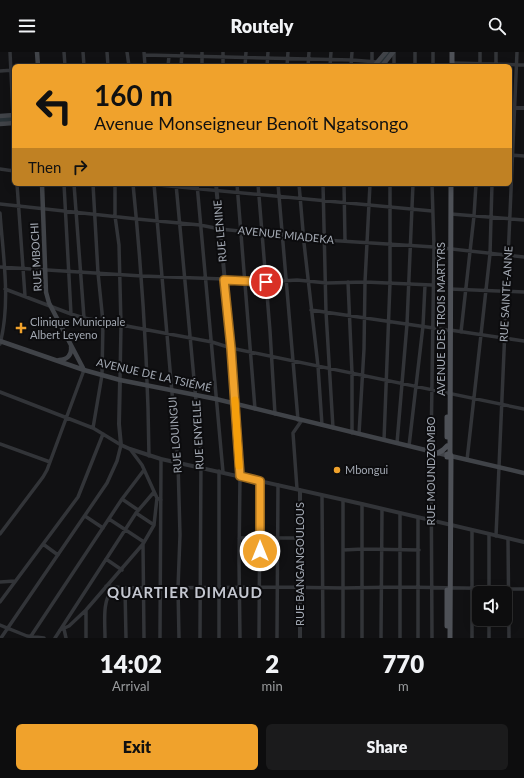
<!DOCTYPE html>
<html lang="en">
<head>
<meta charset="utf-8">
<style>
	:root { --surface:#0d0d0e; --page:#1b1b1c; --text:#f1f3f6; --muted:#9a9c9e; --line:#2d2d2e; --accent:#f0a22c }
	body { margin:0; font-family:Lato,sans-serif; background:var(--page); color:var(--text); height:100vh; display:flex; flex-direction:column; font-size:15px; white-space:nowrap }
	* { box-sizing:border-box; margin:0 }
	p { font-size:13px; color:var(--muted) }
	.icon { flex:none; width:22px; height:22px; fill:none; stroke:currentColor; stroke-width:2; stroke-linecap:round; stroke-linejoin:round }
	.map { position:relative; height:586px; overflow:hidden }
	.side { display:flex; flex-direction:column; background:var(--surface); flex:1 }
	.side>* { flex:none }
	.banner { position:absolute; left:12px; top:12px; width:500px; height:122px; border-radius:6px; box-shadow:0 2px 10px #0003,0 0 0 1px var(--line); background:#f0a22c; color:#111; overflow:hidden }
	.controls { position:absolute; left:472px; top:534px; display:grid; gap:8px }
	.controls a { display:grid; place-items:center; width:40px; height:40px; border-radius:6px; background:var(--surface); box-shadow:0 2px 10px #0003,0 0 0 1px var(--line); font-size:20px }
	.pin { position:absolute; display:grid; place-items:center; width:34px; height:34px; color:#fff; margin:-17px; border:2px solid #fff; border-radius:50%; box-shadow:0 1px 4px #0007 }
	.me { position:absolute; width:44px; margin:-22px; rotate:0deg; stroke-linejoin:round; filter:drop-shadow(0 0 3px #0008) }
	.turn { display:flex; align-items:center; gap:14px; height:84px; padding:0 16px; font-size:18px }
	.turn .icon { width:52px; height:52px; stroke-width:2.5 }
	.turn b { display:block; font-size:28px; line-height:34px }
	.then { display:flex; align-items:center; height:38px; padding:0 16px; background:#0003; gap:8px; font-size:15px }
	.eta { display:flex; justify-content:space-evenly; align-items:center; height:68px; text-align:center }
	.eta b { font-size:24px; font-weight:800; line-height:28px }
	.action { display:flex; gap:8px; margin-top:auto; padding:8px 16px }
	.action a { flex:1; height:46px; border-radius:6px; background:var(--accent); color:#111; font-size:16px; font-weight:800; line-height:46px; text-align:center }
	.action a+a { background:var(--page); color:var(--text) }
	header { display:flex; justify-content:space-between; align-items:center; height:52px; padding:0 16px; background:var(--surface); font-size:18px; font-weight:800 }
	.map>svg:first-child { display:block }
	.lines { fill:none; stroke-linecap:round; stroke-linejoin:round }
	.river { stroke:#283136; stroke-width:5 }
	.minor { stroke:#323438; stroke-width:3.5 }
	.tertiary { stroke:#323438; stroke-width:4 }
	.secondary { stroke:#404348; stroke-width:4.5 }
	.primary { stroke:#4e5157; stroke-width:5 }
	.route-casing { stroke:#9c691d; stroke-width:10 }
	.route { stroke:#f0a22c; stroke-width:7 }
	.slow { stroke:#f59e0b; stroke-width:7 }
	.poi-dot { fill:#f0a22c; stroke:#0c0c0e; stroke-width:1.5 }
	.labels { text-anchor:middle; stroke-width:4; stroke-linejoin:round; paint-order:stroke }
	.street-label { font-size:11px; fill:#a3a9b3; stroke:#0c0c0e }
	.poi-label { font-size:11px; fill:#a3a9b3; stroke:#0c0c0e; text-anchor:start }
	.district-label { font-size:15px; font-weight:bold; letter-spacing:1px; fill:#c4c7d0; stroke:#0c0c0e }
</style>
</head>
<body>
<header><svg class="icon" aria-label="menu" viewBox="0 0 24 24"><path d="M4 6h16M4 12h16M4 18h16"/></svg>Routely<svg class="icon" aria-label="search" viewBox="0 0 24 24"><circle cx="10" cy="10" r="6"/><path d="M15 15l6 6"/></svg></header>
<div class="map">
<svg width="524" height="586" viewBox="0 0 524 586">
	<rect width="100%" height="100%" fill="#111113"/>
	<g class="lines">
		<!-- river -->
		<path class="river" d="M378 14 390 0
			M0 68 14 66"/>
		<!-- minor -->
		<path class="minor" d="M10 0 13 63
			M64 0 65 14
			M83 0 84 14
			M107 0 108 14
			M127 0 129 14
			M144 0 145 14
			M145 3 352 8 377 10
			M372 9V0
			M452 11 524 13
			M480 13V0
			M496 13V0
			M168 14 169 4
			M181 14 182 0
			M202 14V0
			M223 14V0
			M245 14 246 0
			M267 14 268 0
			M287 14 288 0
			M308 14 309 0
			M330 14 331 0
			M351 14 352 0
			M394 14V0
			M415 14V0
			M433 14V0
			M0 19 14 18
			M511 103 524 104
			M0 117 14 119
			M17 132 25 244
			M64 132 71 262
			M74 132 84 266
			M115 132V164L119 193 121 273 120 328
			M133 132C142 222 148 313 149 404
			M148 132 432 159
			M154 132 178 410 180 483 178 536 179 586
			M176 132 201 403 200 586
			M197 132 223 420
			M237 132 255 357
			M258 132 270 279 275 362
			M278 132 298 368
			M299 132 304 191 318 314 322 373
			M323 132 326 260 333 376
			M344 132 345 189
			M0 152 137 167 200 173 220 177 325 188 434 195 524 205
			M0 161C3 204 11 250 0 292
			M451 162 524 168
			M0 215 142 224 224 227
			M224 229 266 230 297 228 327 231 365 230 432 233
			M348 230 352 321V381
			M5 237 71 262 84 266 212 290 231 296 524 357
			M450 237 524 240
			M311 258 447 278
			M450 278 524 289
			M461 280 474 164 476 132
			M0 340 93 376 121 393 117 409 107 431 1 586
			M93 376 102 323 103 270 98 221 93 132
			M359 382 364 297 365 230 370 132
			M384 388 390 231V132
			M397 391 407 272 413 132
			M0 392 50 410
			M409 394 423 274 425 233
			M130 397 142 413 157 446
			M467 408 490 202 492 132
			M240 424 239 510 240 586
			M297 437 293 381 302 368
			M322 443 323 586
			M122 447 138 458
			M343 448V586
			M136 461 154 473
			M85 464 103 476
			M109 467 144 490
			M472 478V586
			M0 482 43 425 47 418 84 318
			M489 482V541
			M496 484 517 0
			M239 486H299
			M508 487 509 586
			M43 492 58 503
			M143 492 144 586
			M343 498 363 497 419 498
			M106 507 122 518
			M0 530 15 529
			M106 534 125 536 278 535 343 536 400 535 524 537
			M125 536 126 586
			M0 550 78 445 103 382
			M0 573 27 584 44 586
			M64 577 66 586
			M60 578 69 574 86 558 143 492 154 473 157 446 161 448
			M31 584 122 447 144 418
			M55 586 136 461 154 440
			M86 586V558
			M105 586C105 568 102 550 113 535
			M160 586 161 407
			M219 586V419
			M259 586 260 429
			M277 586 278 433
			M362 586V452
			M381 586 382 457
			M400 586V461
			M418 586V466
			M432 586 431 399 434 195 432 132
			M489 586V567"/>
		<!-- tertiary -->
		<path class="tertiary" d="M510 56H524
			M216 132 231 296 240 424
			M120 328 119 372 121 393 130 397 161 407 362 452 524 490
			M300 586V438"/>
		<!-- secondary -->
		<path class="secondary" d="M37 0 38 14
			M374 14 386 0
			M382 14 393 0
			M0 64 14 63
			M0 72 14 71
			M42 132 46 240 49 251 83 316
			M0 289 84 318 120 328 216 347 446 403
			M59 308C67 308 72 303 71 295
			M451 404 524 421"/>
		<!-- primary -->
		<path class="primary" d="M452 0V14
			M447 385V365
			M438 401 443 398 447 394
			M450 402 451 132
			M447 574V538
			M450 586 451 404 450 401 447 402V405H450"/>
	</g>
	<g class="lines">
		<!-- route casing -->
		<g class="route-casing">
			<path id="route" d="M260 499V429L240 424 231 296 224 228 266 230"/>
		</g>
		<!-- route -->
		<use href="#route" class="route"/>
		<!-- slow -->
		<path class="slow" d="M235 348 239 414"/>
	</g>
	<!-- markers -->
	<g class="poi-dot">
		<path d="M19 270h4v4h4v4h-4v4h-4v-4h-4v-4h4z"/>
		<circle cx="337" cy="418" r="4"/>
	</g>
	<g class="labels">
		<!-- street labels -->
		<g class="street-label">
			<text transform="translate(220 179) rotate(-95)" y="4">RUE LENINE</text>
			<text transform="translate(286 183) rotate(6)" y="4">AVENUE MIADEKA</text>
			<text transform="translate(36 205) rotate(-93)" y="4">RUE MBOCHI</text>
			<text transform="translate(506 242) rotate(-87)" y="4">RUE SAINTE-ANNE</text>
			<text transform="translate(441 267) rotate(-90)" y="4">AVENUE DES TROIS MARTYRS</text>
			<text transform="translate(154 323) rotate(13)" y="4">AVENUE DE LA TSIÉMÉ</text>
			<text transform="translate(175 383) rotate(-94)" y="4">RUE LOUINGUI</text>
			<text transform="translate(198 383) rotate(-93)" y="4">RUE ENYELLE</text>
			<text transform="translate(431 419) rotate(-90)" y="4">RUE MOUNDZOMBO</text>
			<text transform="translate(300 512) rotate(-90)" y="4">RUE BANGANGOULOUS</text>
		</g>
		<!-- poi labels -->
		<g class="poi-label">
			<text x="30" y="274">Clinique Municipale<tspan x="30" dy="13">Albert Leyeno</tspan></text>
			<text x="345" y="422">Mbongui</text>
		</g>
		<!-- district labels -->
		<g class="district-label">
			<text x="185" y="546">QUARTIER DIMAUD</text>
		</g>
	</g>
</svg>
<div class="controls">
<a><svg class="icon" aria-label="sound" viewBox="0 0 24 24"><path d="M4 9h4l5-4v14l-5-4H4zM17 9q2 3 0 6"/></svg></a>
</div>
<div class="pin" style="left:266px;top:230px;background:#d93025"><svg class="icon" aria-label="arrive" viewBox="0 0 24 24"><path d="M6 21V4h12l-3 4 3 4H6"/></svg></div>
<svg class="me" style="left:260px;top:499px" viewBox="-20 -20 40 40"><circle r="17" fill="#f0a22c" stroke="#fff" stroke-width="3"/><path d="M0-11L8 9 0 5-8 9z" fill="#fff"/></svg>
<div class="banner">
<div class="turn"><svg class="icon" aria-label="left" viewBox="0 0 24 24"><path d="M17 20v-9H6M10 6l-5 5 5 5"/></svg><div><b>160 m</b>Avenue Monseigneur Benoît Ngatsongo</div></div>
<div class="then">Then<svg class="icon" aria-label="right" viewBox="0 0 24 24"><path d="M7 20v-9h11M14 6l5 5-5 5"/></svg></div>
</div>
</div>
<section class="side">
<div class="eta">
<div><b>14:02</b><p>Arrival</p></div>
<div><b>2</b><p>min</p></div>
<div><b>770</b><p>m</p></div>
</div>
<div class="action"><a>Exit</a><a>Share</a></div>
</section>
</body>
</html>
